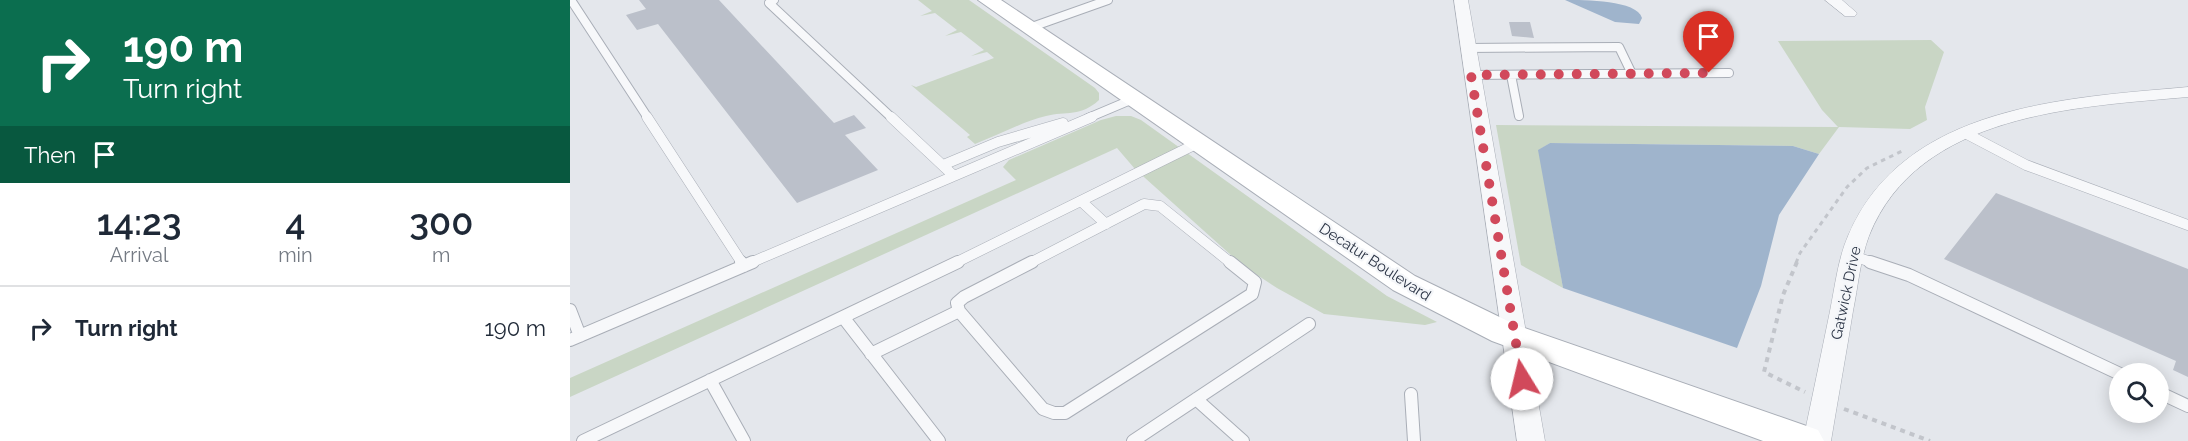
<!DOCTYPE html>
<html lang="en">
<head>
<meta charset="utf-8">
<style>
	:root { --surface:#fff; --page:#f6f6f7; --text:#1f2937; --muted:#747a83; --line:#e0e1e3 }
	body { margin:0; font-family:Raleway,sans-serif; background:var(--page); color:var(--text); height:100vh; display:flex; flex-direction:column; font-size:22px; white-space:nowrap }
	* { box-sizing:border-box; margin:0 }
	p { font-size:20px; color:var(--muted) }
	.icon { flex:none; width:33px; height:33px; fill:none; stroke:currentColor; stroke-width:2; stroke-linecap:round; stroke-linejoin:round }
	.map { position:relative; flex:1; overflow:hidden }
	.drawer { display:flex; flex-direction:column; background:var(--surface); width:570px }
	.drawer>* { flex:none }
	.hud { background:#0b6e4f; color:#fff; overflow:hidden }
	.buttons { position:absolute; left:1539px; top:363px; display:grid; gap:12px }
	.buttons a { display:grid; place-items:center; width:60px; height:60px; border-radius:50%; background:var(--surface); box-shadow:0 3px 15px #0003; font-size:30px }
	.pin { position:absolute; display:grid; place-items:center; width:51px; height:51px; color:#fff; margin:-62px -26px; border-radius:50% 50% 50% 0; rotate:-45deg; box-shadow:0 0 6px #0007 }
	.pin .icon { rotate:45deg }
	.me { position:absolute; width:66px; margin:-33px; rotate:351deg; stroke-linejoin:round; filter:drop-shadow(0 0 4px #0008) }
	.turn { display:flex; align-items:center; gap:21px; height:126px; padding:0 24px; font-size:27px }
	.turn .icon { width:78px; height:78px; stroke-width:2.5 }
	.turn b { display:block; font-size:42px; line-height:51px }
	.then { display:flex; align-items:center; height:57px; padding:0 24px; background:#0003; gap:12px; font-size:22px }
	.eta { display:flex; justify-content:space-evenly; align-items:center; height:102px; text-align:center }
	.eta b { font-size:36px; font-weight:600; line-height:42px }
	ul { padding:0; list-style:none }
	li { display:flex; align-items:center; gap:18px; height:84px; padding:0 24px; border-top:2px solid var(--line) }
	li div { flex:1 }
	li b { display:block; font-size:22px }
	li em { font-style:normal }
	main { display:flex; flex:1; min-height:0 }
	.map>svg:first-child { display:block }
	.green { fill:#c9d6c5 }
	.water { fill:#9fb4cc }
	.building { fill:#bbc0ca }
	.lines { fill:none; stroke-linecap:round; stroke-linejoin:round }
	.lane-far2-casing { stroke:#a9aeb7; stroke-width:10 }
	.lane-far1-casing { stroke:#a9aeb7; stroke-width:11 }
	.lane-casing { stroke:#a9aeb7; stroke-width:14 }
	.street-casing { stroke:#a9aeb7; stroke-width:1 }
	.secondary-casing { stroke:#a9aeb7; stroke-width:2 }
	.path-far1 { stroke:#c2c5cb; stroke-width:3; stroke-dasharray:4.5 4.5; stroke-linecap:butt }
	.path { stroke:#c2c5cb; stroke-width:4; stroke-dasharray:5 5; stroke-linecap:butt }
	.lane-far2 { stroke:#f7f8fa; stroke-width:8 }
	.lane-far1 { stroke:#f7f8fa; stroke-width:10 }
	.lane { stroke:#f7f8fa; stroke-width:12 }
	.street { fill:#f7f8fa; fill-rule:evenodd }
	.secondary { fill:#fff; fill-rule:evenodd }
	.route { stroke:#d1495b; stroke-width:10; stroke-dasharray:0 18 }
	.labels { text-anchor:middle; stroke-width:4.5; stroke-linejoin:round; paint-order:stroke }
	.street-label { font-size:15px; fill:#2b3445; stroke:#f4f6f9 }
</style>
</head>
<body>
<main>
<section class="drawer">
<div class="hud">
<div class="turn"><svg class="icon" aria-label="right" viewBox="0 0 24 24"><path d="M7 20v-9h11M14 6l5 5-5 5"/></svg><div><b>190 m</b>Turn right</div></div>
<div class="then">Then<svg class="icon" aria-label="arrive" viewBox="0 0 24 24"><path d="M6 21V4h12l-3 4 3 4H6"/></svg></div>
</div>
<div class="eta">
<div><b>14:23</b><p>Arrival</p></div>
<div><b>4</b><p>min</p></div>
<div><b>300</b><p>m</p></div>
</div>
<ul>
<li><svg class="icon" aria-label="right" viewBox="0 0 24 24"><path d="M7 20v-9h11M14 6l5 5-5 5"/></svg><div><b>Turn right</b></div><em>190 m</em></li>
</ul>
</section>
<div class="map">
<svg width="1618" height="441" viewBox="0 0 1618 441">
	<rect width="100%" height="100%" fill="#e4e7ec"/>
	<!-- green -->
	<path class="green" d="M348 0H399L525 88 529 93V100C511 117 496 111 476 116 452 122 428 135 405 144L397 137 400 135 341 85 346 87 424 58 417 52 401 56 414 50 391 32 375 36 387 30 365 13 350 16 362 11Z
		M1361 40 1374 52 1355 107 1357 120 1340 129 1269 127 1249 154 1223 146 980 143 969 150 993 288 951 265 926 125 1268 127 1252 110 1208 41Z
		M546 116H561L571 120 817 296 867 322 855 325 754 314 707 288 672 265 565 169 547 148 0 397V378L446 180 433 167 439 160 531 120Z"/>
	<!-- water -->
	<path class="water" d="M995 0C1015 0 1067 0 1072 18L1069 24 1045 22Z
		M980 143 1223 146 1249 154 1209 215 1191 286 1167 348 993 288 968 150Z"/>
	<!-- building -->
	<path class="building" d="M69 0H149L264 123 284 115 296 128 275 135 308 170 227 203 88 24 67 30 56 15 76 9Z
		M939 22H960L964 38 942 36Z
		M1426 193 1618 269V377L1603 370 1606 361 1374 259Z"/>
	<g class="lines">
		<!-- lane-far2 casing -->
		<g class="lane-far2-casing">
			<path id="lane-far2" d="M1 0 78 118
				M204 0 199 3 322 118
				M459 28 538 0
				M897 48 1049 47 1062 74
				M901 75 1159 73
				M941 75 949 116
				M518 118 563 99"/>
		</g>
		<!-- lane-far1 casing -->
		<g class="lane-far1-casing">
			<path id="lane-far1" d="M77 117 172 263
				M1395 133 1456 165 1618 225
				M373 165 428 142 493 123
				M384 176 522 117
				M511 201 536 224
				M1283 256 1304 263
				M180 263 384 176 321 117
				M385 263 628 143
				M460 263 574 204 590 206 661 263"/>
		</g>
		<!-- lane casing -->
		<g class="lane-casing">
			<path id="lane" d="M171 262 174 266
				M462 262 394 297 387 303 389 311 473 409 484 413H495L682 294 685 282 660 262
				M1300 262 1339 275 1550 374
				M0 310 10 336
				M273 317 369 441
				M0 340 183 262
				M301 354 389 311
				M140 380 174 441
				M1588 392 1618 406
				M841 394 844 441
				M626 399 673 441
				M13 441 388 262
				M563 441 739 324"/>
		</g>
		<!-- street casing -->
		<g class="street-casing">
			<path id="street" d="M884 0H898L975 441H947Z
				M1255 0H1272L1287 13 1285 16H1275Z
				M1618 87V97C1507 107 1348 113 1299 236 1290 260 1288 287 1283 311 1276 355 1268 398 1261 441H1233C1242 398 1251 355 1260 311 1265 286 1268 259 1278 236 1333 105 1496 98 1618 87Z"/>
		</g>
		<!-- secondary casing -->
		<g class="secondary-casing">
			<path id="secondary" d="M408 0H431L845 276 946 325 1248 430 1254 441H1193L922 341 823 290Z"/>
		</g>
		<!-- path-far1 -->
		<path class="path-far1" d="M1226 263 1230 253 1277 187 1297 168 1332 151"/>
		<!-- path -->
		<path class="path" d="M1227 262 1213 295 1194 372 1235 392
			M1274 409 1360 441"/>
		<!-- lane-far2 -->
		<use href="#lane-far2" class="lane-far2"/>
		<!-- lane-far1 -->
		<use href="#lane-far1" class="lane-far1"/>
		<!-- lane -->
		<use href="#lane" class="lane"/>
		<!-- street -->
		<use href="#street" class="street"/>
		<!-- secondary -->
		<use href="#secondary" class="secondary"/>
	</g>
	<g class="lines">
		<!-- route -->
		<path class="route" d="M952 379 901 75 1139 73"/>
	</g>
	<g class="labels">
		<!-- street labels -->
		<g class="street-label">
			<text transform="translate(805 262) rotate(33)" y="5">Decatur Boulevard</text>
			<text transform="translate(1276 293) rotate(-78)" y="5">Gatwick Drive</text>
		</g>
	</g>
</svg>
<div class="buttons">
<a><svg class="icon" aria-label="search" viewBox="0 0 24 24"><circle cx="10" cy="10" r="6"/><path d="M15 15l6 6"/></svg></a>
</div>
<div class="pin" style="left:1139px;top:73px;background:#d93025"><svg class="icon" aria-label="arrive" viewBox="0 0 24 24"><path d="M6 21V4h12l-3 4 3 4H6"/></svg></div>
<svg class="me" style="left:952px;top:379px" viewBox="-20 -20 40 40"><circle r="19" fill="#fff"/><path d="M0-13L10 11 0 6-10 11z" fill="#d1495b"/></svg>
</div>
</main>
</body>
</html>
